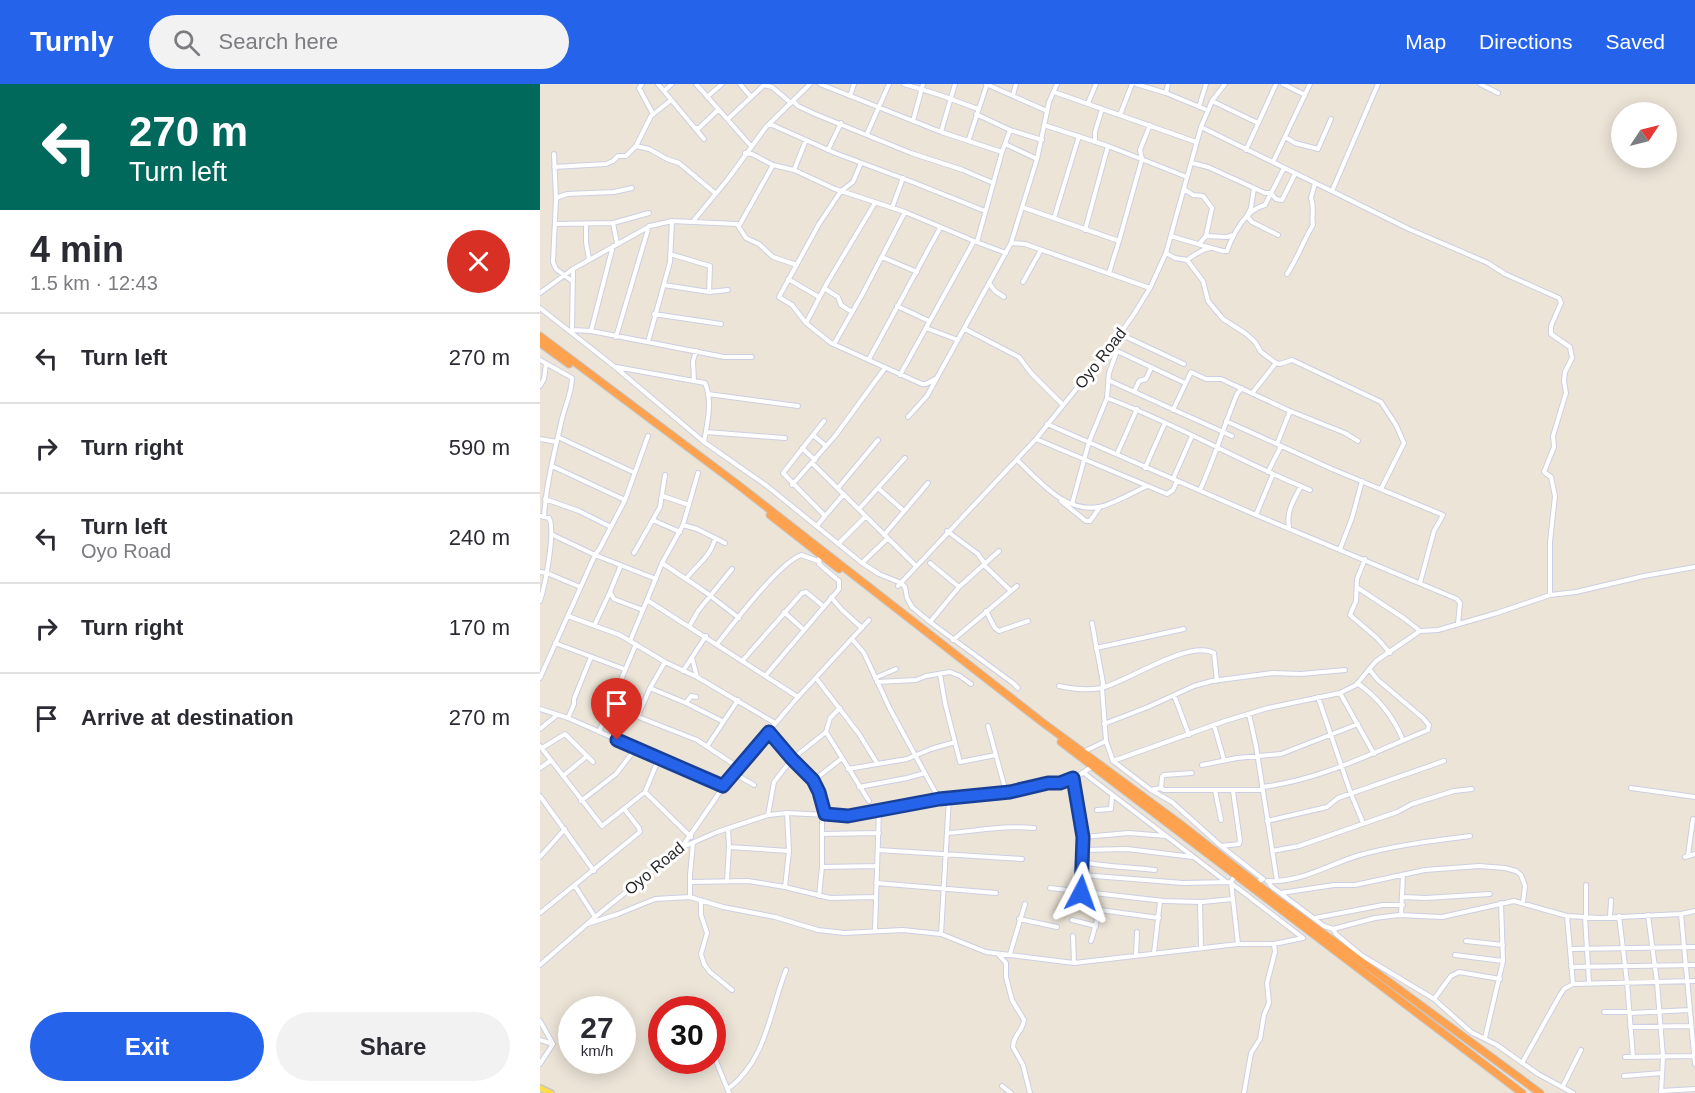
<!DOCTYPE html>
<html lang="en">
<head>
<meta charset="utf-8">
<style>
	:root { --surface:#fff; --page:#f2f2f3; --text:#2b2b33; --muted:#7c7c81; --line:#e1e1e2; --accent:#2563eb }
	body { margin:0; font-family:Arial,sans-serif; background:var(--page); color:var(--text); height:100vh; display:flex; flex-direction:column; font-size:22px; white-space:nowrap }
	* { box-sizing:border-box; margin:0 }
	p { font-size:20px; color:var(--muted) }
	.icon { flex:none; width:33px; height:33px; fill:none; stroke:currentColor; stroke-width:2; stroke-linecap:round; stroke-linejoin:round }
	.map { position:relative; flex:1; overflow:hidden }
	.panel { display:flex; flex-direction:column; background:var(--surface); width:540px }
	.panel>* { flex:none }
	.banner { background:#00695c; color:#fff; overflow:hidden }
	.needle { width:39px; rotate:55deg }
	.fabs { position:absolute; left:1071px; top:18px; display:grid; gap:12px }
	.fabs a { display:grid; place-items:center; width:66px; height:66px; border-radius:50%; background:var(--surface); box-shadow:0 3px 15px #0003; font-size:30px }
	.speed { position:absolute; left:18px; top:912px; display:flex; gap:12px; font-size:30px; font-weight:700; text-align:center }
	.speed>* { display:grid; place-content:center; width:78px; height:78px; border-radius:50%; background:var(--surface); box-shadow:0 3px 15px #0003; line-height:1 }
	.speed small { font-size:15px; font-weight:400 }
	.speed .limit { border:9px solid #d22; background:#fff; color:#111 }
	.pin { position:absolute; display:grid; place-items:center; width:51px; height:51px; color:#fff; margin:-62px -26px; border-radius:50% 50% 50% 0; rotate:-45deg; box-shadow:0 0 6px #0007 }
	.pin .icon { rotate:45deg }
	.me { position:absolute; width:66px; margin:-33px; rotate:4deg; stroke-linejoin:round; filter:drop-shadow(0 0 4px #0008) }
	.turn { display:flex; align-items:center; gap:21px; height:126px; padding:0 30px; font-size:27px }
	.turn .icon { width:78px; height:78px; stroke-width:2.5 }
	.turn b { display:block; font-size:42px; line-height:51px }
	.round { display:grid; place-items:center; flex:none; width:63px; height:63px; border-radius:32px; background:var(--page) }
	.headline { display:flex; align-items:center; justify-content:space-between; height:102px; padding:0 30px }
	h1 { font-size:36px; font-weight:700; line-height:45px }
	.cta { display:flex; gap:12px; margin-top:auto; padding:12px 30px }
	.cta a { flex:1; height:69px; border-radius:36px; background:var(--accent); color:#fff; font-size:24px; font-weight:700; line-height:69px; text-align:center }
	.cta a+a { background:var(--page); color:var(--text) }
	ul { padding:0; list-style:none }
	li { display:flex; align-items:center; gap:18px; height:90px; padding:0 30px; border-top:2px solid var(--line) }
	li div { flex:1 }
	li b { display:block; font-size:22px }
	li em { font-style:normal }
	header { display:flex; align-items:center; gap:36px; box-sizing:border-box; height:84px; padding:0 30px; background:var(--accent); color:#fff }
	header strong { font-size:28px }
	nav { display:flex; gap:33px; margin-inline-start:auto; font-size:21px }
	.search { width:420px; height:54px; background:var(--page); display:flex; align-items:center; gap:15px; box-sizing:border-box; padding:0 21px; border-radius:33px; color:var(--muted); font-size:22px }
	main { display:flex; flex:1; min-height:0 }
	.map>svg:first-child { display:block }
	.lines { fill:none; stroke-linecap:round; stroke-linejoin:round }
	.minor-casing { stroke:#cccfe3; stroke-width:6 }
	.major-casing { stroke:#c7c7c7; stroke-width:8 }
	.highway-casing { stroke:#c7c7c7; stroke-width:9 }
	.minor { stroke:#fff; stroke-width:4 }
	.major { stroke:#ffdc49; stroke-width:5 }
	.highway { stroke:#ffa24f; stroke-width:7 }
	.route-casing { stroke:#184099; stroke-width:15 }
	.route { stroke:#2563eb; stroke-width:10 }
	.labels { text-anchor:middle; stroke-width:6; stroke-linejoin:round; paint-order:stroke }
	.street-label { font-size:16px; fill:#272727; stroke:#fff }
</style>
</head>
<body>
<header>
<strong>Turnly</strong>
<div class="search"><svg class="icon" aria-label="search" viewBox="0 0 24 24"><circle cx="10" cy="10" r="6"/><path d="M15 15l6 6"/></svg>Search here</div>
<nav><a>Map</a><a>Directions</a><a>Saved</a></nav>
</header>
<main>
<section class="panel">
<div class="banner">
<div class="turn"><svg class="icon" aria-label="left" viewBox="0 0 24 24"><path d="M17 20v-9H6M10 6l-5 5 5 5"/></svg><div><b>270 m</b>Turn left</div></div>
</div>
<div class="headline"><div><h1>4 min</h1><p>1.5 km · 12:43</p></div><a class="round" style="background:#d93025;color:#fff"><svg class="icon" aria-label="close" viewBox="0 0 24 24"><path d="M6 6l12 12M18 6L6 18"/></svg></a></div>
<ul>
<li><svg class="icon" aria-label="left" viewBox="0 0 24 24"><path d="M17 20v-9H6M10 6l-5 5 5 5"/></svg><div><b>Turn left</b></div><em>270 m</em></li>
<li><svg class="icon" aria-label="right" viewBox="0 0 24 24"><path d="M7 20v-9h11M14 6l5 5-5 5"/></svg><div><b>Turn right</b></div><em>590 m</em></li>
<li><svg class="icon" aria-label="left" viewBox="0 0 24 24"><path d="M17 20v-9H6M10 6l-5 5 5 5"/></svg><div><b>Turn left</b><p>Oyo Road</p></div><em>240 m</em></li>
<li><svg class="icon" aria-label="right" viewBox="0 0 24 24"><path d="M7 20v-9h11M14 6l5 5-5 5"/></svg><div><b>Turn right</b></div><em>170 m</em></li>
<li><svg class="icon" aria-label="arrive" viewBox="0 0 24 24"><path d="M6 21V4h12l-3 4 3 4H6"/></svg><div><b>Arrive at destination</b></div><em>270 m</em></li>
</ul>
<div class="cta"><a>Exit</a><a>Share</a></div>
</section>
<div class="map">
<svg width="1155" height="1009" viewBox="0 0 1155 1009">
	<rect width="100%" height="100%" fill="#ece4d7"/>
	<g class="lines">
		<!-- minor casing -->
		<g class="minor-casing">
			<path id="minor" d="M102 0 99 4 113 30
				M118 0 164 55
				M156 0 211 62
				M200 0 211 13
				M280 0 401 48 462 68
				M364 0 400 11 438 25
				M446 0 507 27
				M596 0 626 9 667 26
				M743 0 765 11
				M940 0 958 9
				M124 7 132 0
				M514 8 656 58
				M626 9 628 0
				M473 11 476 0
				M168 12 182 0
				M310 12 314 0
				M253 17 258 22 275 30 371 69 423 86 453 99
				M672 17 718 39
				M548 19 556 0
				M659 23 666 0
				M436 30 470 46 502 56
				M580 31 592 0
				M188 35 224 1 232 3 251 19
				M373 37 383 0
				M230 40 295 69 370 97 445 127
				M504 41 568 62 647 93
				M661 43 869 145 948 179 965 190 1019 214 1021 219 1011 242V250L1030 263 1032 274 1025 288 1024 297 1026 309 1013 352 1014 363 1004 388 1011 393 1015 412 1010 458V511
				M155 44H159L178 26
				M401 48 415 0
				M327 50 349 0
				M745 53 755 59 778 65 791 35
				M429 55 447 0
				M555 58V48L562 25
				M465 60 497 75
				M96 62 109 65 127 75 139 79 175 109
				M288 66 301 39
				M706 66 736 0
				M205 69 212 70 233 81 254 86 295 105 365 128 434 157
				M14 70 16 115 13 178 16 185 32 197
				M733 78 770 0
				M321 79 313 98 301 107 279 140 239 213 252 221 266 239 291 259 382 300H386L397 294
				M652 79 668 83 725 109H731L736 115 742 116 755 90
				M14 83 66 80 73 77 78 72H86L96 62 111 32 131 16
				M254 86 266 56
				M714 104 711 124 707 132 712 138 738 151
				M644 105 653 111 663 112 672 124 666 152 659 160
				M792 107 838 0
				M16 114 27 110 74 108 92 104
				M482 123 579 157 569 189
				M352 124 363 94
				M514 134 539 52
				M154 136 188 95 226 43 270 0
				M73 139 77 159
				M15 140 73 139 109 129
				M46 140V158L49 175
				M199 142 233 81
				M545 146 568 62
				M631 152 671 164
				M666 152 687 153 694 151
				M579 157 602 75 600 66 610 41
				M437 158 462 68 470 46
				M471 159 497 75 509 18 517 0
				M626 169 635 174 647 176 663 197 668 217 683 235 705 249 715 258 721 268 736 279
				M130 170 170 182 169 208
				M342 173 377 188
				M647 176C653 172 663 164 671 164 677 164 680 168 687 167 693 150 706 125 725 121L744 84
				M747 190C758 174 763 157 773 141 771 132 775 124 771 114L775 99
				M248 195 279 213
				M483 198 501 166
				M449 199 455 207 464 213
				M124 201 169 208 188 206
				M284 204 298 213 301 221 312 228
				M0 209 33 185 110 142 132 137 197 140 206 154 219 160 233 173 257 181
				M357 222 389 237
				M0 224 75 283 164 358 227 402 322 479 339 490 361 499 365 503 367 514 372 523 390 538 473 599 478 604
				M114 230 181 240
				M266 239 287 199 335 119
				M386 244 418 256
				M425 245 479 273 491 289 523 321
				M32 246 51 247 184 273H212
				M51 247 73 162
				M32 248 33 185
				M580 250 644 280
				M76 253 109 142
				M108 258 130 178 132 137
				M294 260 322 211 365 128
				M577 267 645 299
				M329 275 400 144
				M0 276 32 294C32 309 24 324 21 339 14 370 6 401 4 433
				M76 283 165 299C173 317 167 340 164 358
				M360 291 434 157 466 169
				M568 296 692 352
				M154 297 153 277 156 267
				M0 302 4 295 6 280
				M594 308 599 297 606 295 611 284
				M713 308 736 279 740 280 752 276 841 318 856 341 864 359 841 405
				M168 310 258 322
				M567 314C637 340 701 378 770 406
				M633 326 651 288 666 295H681L750 327 805 349 818 357
				M368 333 387 312 471 159 485 160 610 204
				M686 337 792 385 903 431 894 447 880 499
				M507 340 716 431 917 515 920 519 918 540
				M166 348 245 354
				M273 351 286 362
				M18 353 95 389
				M0 355 17 358
				M496 355 627 410 633 406 637 397
				M737 360 750 327
				M262 364 275 376
				M577 370 597 325
				M477 376C500 397 524 429 559 423 571 421 594 408 607 402
				M272 379 376 482
				M12 382 85 416
				M605 384 625 339
				M728 388 741 362
				M158 389 143 441 122 479 107 516 258 613
				M633 395 652 352
				M252 401 295 352 345 284
				M298 404 338 356
				M339 405 364 427
				M660 406C674 375 684 342 697 310L702 304
				M123 412 149 421
				M5 415 39 427 71 443
				M521 417 546 437H550L560 423
				M532 420 549 358 567 314 569 289 577 267 574 259
				M319 425 365 374
				M716 431 733 390
				M0 432 9 434C16 446 5 502 0 517
				M285 432 304 410
				M113 436 140 448
				M143 441 157 445 185 459
				M277 442 285 432 243 389 284 337
				M749 443C746 427 754 416 761 402
				M407 447 438 470 445 480
				M11 450 55 471 116 495
				M344 451 388 399
				M298 460 326 432
				M800 465 812 434 822 397
				M94 469 120 423 125 391
				M825 475 817 495 816 517 810 531 837 554 850 569
				M122 479 164 507 199 534
				M322 479 347 455
				M390 479 419 503
				M81 481 70 508 74 515 103 526
				M444 481 471 507
				M0 488 7 489 40 503
				M146 495C156 482 172 471 175 454
				M358 502 496 355 574 258 594 230 610 204 626 169 661 43 672 17 685 0
				M818 504 865 535 880 547
				M291 513 302 526 322 544
				M446 527 455 544 459 547 488 537
				M244 528 264 546
				M28 532 80 551 125 578 157 593 235 639
				M390 538 419 503 459 467
				M552 539 563 599 562 604 566 657 573 677 611 706 632 718 681 762 723 795 716 799
				M55 540 70 508
				M149 543 158 527 192 485
				M312 555 324 569 350 625 399 715
				M413 556 477 502
				M90 557 107 516
				M15 559 84 585
				M177 560C195 538 237 481 261 471L278 477
				M556 564 644 545
				M152 574 157 593
				M203 576 262 509 266 508 283 522
				M143 587 166 552
				M400 590 405 619 420 678 456 671
				M226 591 299 505V497L279 480 280 471
				M0 594 55 471 60 464 85 416 108 352
				M276 594 319 650 337 679
				M335 594 356 585
				M337 598 376 596 386 592 410 588 420 592 431 600
				M817 599C839 614 853 632 863 656
				M519 602C533 605 547 607 561 604 587 598 649 555 674 569L677 597
				M110 604 146 619 182 637
				M800 609 834 670
				M634 611 649 651
				M778 613 811 710 823 739
				M146 619 151 612 156 613
				M68 621 157 656 198 683
				M0 625 28 634 183 702
				M709 630 716 662 737 797
				M98 632 110 604 125 578
				M28 634 34 620V615L51 573
				M564 640 608 623 654 602 672 597 733 589 761 590 805 586
				M674 641 684 676
				M448 642 466 708
				M0 645 17 631
				M59 648 96 560
				M229 648 252 675 274 696 279 708 285 730
				M286 648 329 717
				M168 661 198 616
				M0 662 62 742 105 708 119 674
				M2 664 25 650 53 678
				M543 668 566 657
				M573 677 685 637 728 624 800 609 816 601 836 577 880 547 898 546 957 529 1010 511 1036 508 1104 492 1155 483
				M662 681 697 674 741 670 818 640
				M0 684 10 677
				M308 685 367 675 391 665 415 658
				M193 689 214 701
				M544 689 685 797
				M23 692 46 673
				M533 695 543 753 541 809
				M274 696 301 675
				M319 703 367 694 385 689
				M722 703C781 696 834 668 888 646L889 641 883 634 838 596 829 585
				M621 704 622 693 624 691 652 689
				M1091 704 1155 713
				M611 706 621 704 624 706H722
				M675 706 681 736
				M105 708 151 753
				M0 712 54 787
				M41 717 76 690 96 664
				M557 726 571 725 572 712
				M228 731 234 698 252 675 286 648 290 634 300 624
				M727 737 787 723 798 714 904 677
				M408 749C437 747 465 741 494 744
				M282 750 339 749
				M543 753 589 749 626 752
				M681 762 699 760 700 757 693 707
				M143 763 177 748 228 731 247 729 308 732 399 715 470 708 508 699H520L533 695 553 682
				M189 763 249 767
				M338 766 482 775
				M543 766 587 765 653 773
				M732 767 759 762 857 728 872 720 914 707 932 705
				M1148 771 1153 735
				M0 773 25 745
				M1145 773 1155 770
				M543 778C566 783 591 783 615 786
				M282 783 337 782
				M542 791 643 799 691 798
				M695 791 691 798 698 860
				M187 796 189 763 188 745
				M727 797C761 799 789 780 820 771 856 761 893 757 930 752
				M728 797 731 802 784 842 793 845 835 834 859 831 902 833 974 817 1027 832 1060 834 1141 830 1155 827
				M150 798 208 797 245 803 290 814 335 813
				M336 799 456 809
				M1046 801V833
				M35 802 55 833
				M245 803 249 767 247 729
				M510 804 624 817 662 818 693 815
				M741 809 794 801H815L885 786 939 782 965 784 976 787 981 791 985 802 983 819
				M279 812 282 783V731
				M150 813V791L153 759
				M863 813 886 814 950 810
				M161 816V831L167 849 161 870 164 880 170 888 192 906
				M660 818 661 864
				M536 820 560 826 619 834
				M0 829 100 748 99 744 85 726
				M1141 830 1155 980
				M861 831 863 791
				M1108 831 1117 898 1123 973 1121 1009
				M1027 832 1033 900
				M1079 832 1087 898 1093 973
				M1045 833 1049 898
				M1070 833 1071 816
				M775 834 843 821H863
				M479 835 517 843
				M532 836 556 842
				M47 840 78 830 115 815 150 813 183 823 235 833 278 846 304 849 363 846 401 850 446 868 534 879 698 860H734L763 854 691 799
				M793 845 796 850 821 871 894 915 931 948 957 961 998 990 1033 1009
				M335 846 339 726
				M401 850 409 714
				M533 852 534 879
				M551 857 560 826
				M926 857 963 861
				M1030 865 1155 863
				M614 869 620 817
				M458 870 466 879V893L472 916 484 936C483 947 473 951 473 963L483 981 490 1009
				M470 870 485 820
				M596 871 597 848
				M915 871 963 877
				M0 881 55 833 142 763 193 689 258 613 329 536
				M1031 883 1155 881
				M894 915 911 892 919 888 960 895
				M1064 928H1089
				M1090 929 1150 926
				M0 937 13 960
				M1090 943 1151 942
				M945 954 963 877 961 819
				M0 956 13 960
				M172 967 189 1009
				M1085 973 1154 972
				M982 979 1020 911 1024 905 1033 900 1155 897
				M0 980 13 960
				M1084 992 1122 989
				M462 1002 471 1009
				M1023 1002 1041 966
				M188 1005C227 975 229 929 246 886
				M1121 1007 1155 1005
				M704 1009 711 969 720 955 724 931 729 919 727 899 735 868 734 860"/>
		</g>
		<!-- major casing -->
		<g class="major-casing">
			<path id="major" d="M0 1004 11 1009"/>
		</g>
		<!-- highway casing -->
		<g class="highway-casing">
			<path id="highway" d="M0 252 197 400 502 638 639 739 735 814 1000 1009
				M0 259 29 280
				M230 431 299 485
				M521 658 982 1009"/>
		</g>
		<!-- minor -->
		<use href="#minor" class="minor"/>
		<!-- major -->
		<use href="#major" class="major"/>
		<!-- highway -->
		<use href="#highway" class="highway"/>
	</g>
	<g class="lines">
		<!-- route casing -->
		<g class="route-casing">
			<path id="route" d="M77 656 183 702 229 648 252 675 273 696 279 708 285 730 308 732 399 715 470 708 508 699H520L533 694 543 753 541 809"/>
		</g>
		<!-- route -->
		<use href="#route" class="route"/>
	</g>
	<g class="labels">
		<!-- street labels -->
		<g class="street-label">
			<text transform="translate(560 274) rotate(-52)" y="6">Oyo Road</text>
			<text transform="translate(114 784) rotate(-40)" y="6">Oyo Road</text>
		</g>
	</g>
</svg>
<div class="fabs">
<a><svg class="needle" viewBox="-14 -14 28 28"><path d="M0-13l5 13h-10z" fill="#e53935"/><path d="M0 13l5-13h-10z" fill="#7c7c81"/></svg></a>
</div>
<div class="speed"><div>27<small>km/h</small></div><div class="limit">30</div></div>
<div class="pin" style="left:77px;top:656px;background:#d93025"><svg class="icon" aria-label="arrive" viewBox="0 0 24 24"><path d="M6 21V4h12l-3 4 3 4H6"/></svg></div>
<svg class="me" style="left:541px;top:809px" viewBox="-20 -20 40 40"><path d="M0-17L14 15 0 8-14 15z" fill="#2563eb" stroke="#fff" stroke-width="4"/></svg>
</div>
</main>
</body>
</html>
